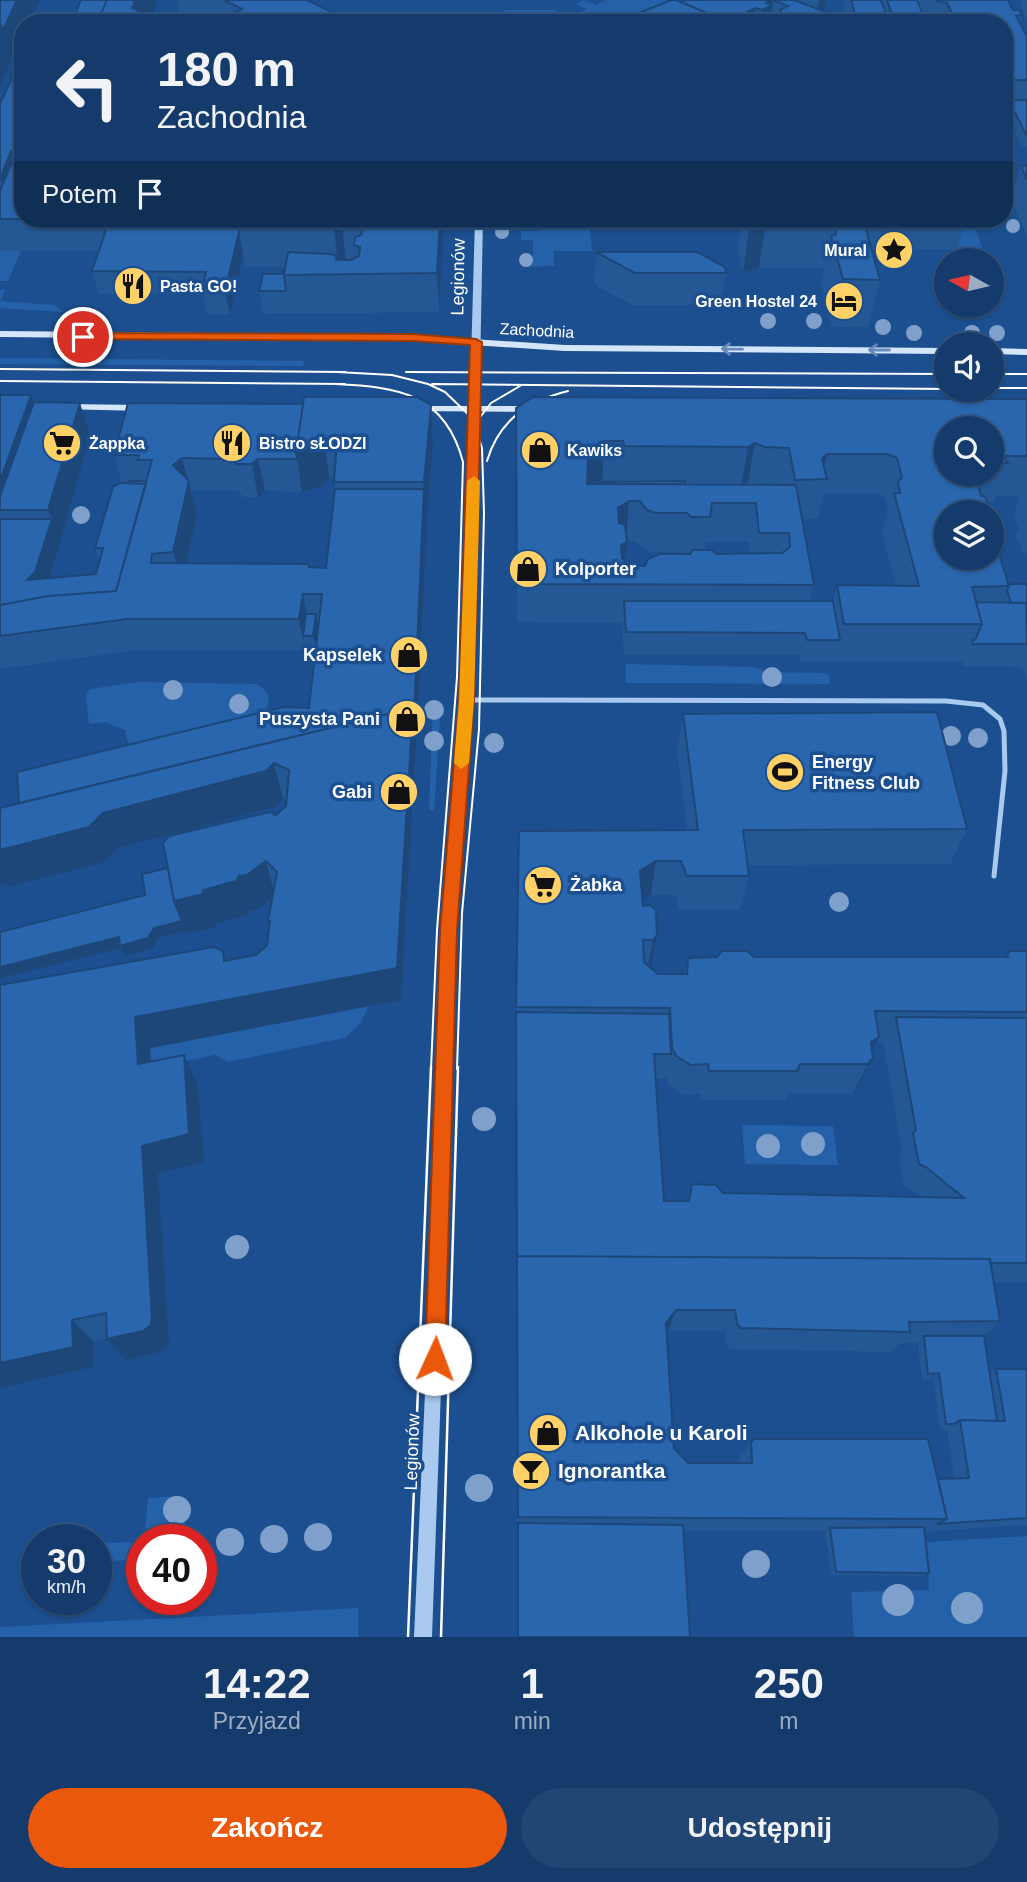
<!DOCTYPE html>
<html lang="pl">
<head>
<meta charset="utf-8">
<style>
	:root { --surface:#143b6b; --page:#214673; --text:#f1f3f6; --muted:#9dadc1; --line:#33557e; --accent:#ea580c }
	body { margin:0; font-family:Arial,sans-serif; background:var(--page); color:var(--text); height:100vh; display:flex; flex-direction:column; font-size:26px; white-space:nowrap }
	* { box-sizing:border-box; margin:0 }
	p { font-size:23px; color:var(--muted) }
	.icon { flex:none; width:38px; height:38px; fill:none; stroke:currentColor; stroke-width:2; stroke-linecap:round; stroke-linejoin:round }
	.map { position:relative; height:1637px; overflow:hidden }
	.drawer { display:flex; flex-direction:column; background:var(--surface); flex:1 }
	.drawer>* { flex:none }
	.banner { position:absolute; left:14px; top:14px; width:999px; height:214px; border-radius:28px; box-shadow:0 2px 5px #0004,0 0 0 2px var(--line); background:#143b6b; color:var(--text); overflow:hidden }
	.needle { width:46px; rotate:278deg }
	.fabs { position:absolute; left:934px; top:248px; display:grid; gap:14px }
	.fabs a { display:grid; place-items:center; width:70px; height:70px; border-radius:50%; background:var(--surface); box-shadow:0 2px 5px #0004,0 0 0 2px var(--line); font-size:35px }
	.speed { position:absolute; left:21px; top:1524px; display:flex; gap:14px; font-size:35px; font-weight:700; text-align:center }
	.speed>* { display:grid; place-content:center; width:91px; height:91px; border-radius:50%; background:var(--surface); box-shadow:0 2px 5px #0004,0 0 0 2px var(--line); line-height:1 }
	.speed small { font-size:18px; font-weight:400 }
	.speed .limit { border:10px solid #d22; background:#fff; color:#111 }
	.pin { position:absolute; display:grid; place-items:center; width:60px; height:60px; color:#fff; margin:-30px; border:4px solid #fff; border-radius:50%; box-shadow:0 2px 7px #0007 }
	.me { position:absolute; width:77px; margin:-38px; rotate:2deg; stroke-linejoin:round; filter:drop-shadow(0 0 5px #0008) }
	.turn { display:flex; align-items:center; gap:24px; height:147px; padding:0 28px; font-size:32px }
	.turn .icon { width:91px; height:91px; stroke-width:2.5 }
	.turn b { display:block; font-size:49px; line-height:60px }
	.then { display:flex; align-items:center; height:66px; padding:0 28px; background:#0003; gap:14px; font-size:26px }
	.eta { display:flex; justify-content:space-evenly; align-items:center; height:119px; text-align:center }
	.eta b { font-size:42px; font-weight:600; line-height:49px }
	.primary-button { display:flex; gap:14px; margin-top:auto; padding:14px 28px }
	.primary-button a { flex:1; height:80px; border-radius:42px; background:var(--accent); color:#fff; font-size:28px; font-weight:600; line-height:80px; text-align:center }
	.primary-button a+a { background:var(--page); color:var(--text) }
	.map>svg:first-child { display:block }
	.green { fill:#2461a8 }
	.lines { fill:none; stroke-linecap:round; stroke-linejoin:round }
	.service { stroke:#a9c9ee; stroke-width:5 }
	.tertiary { fill:#a9c9ee; fill-rule:evenodd }
	.secondary { fill:#d6e6fa; fill-rule:evenodd }
	.tram-far1 { stroke:#fff; stroke-width:2 }
	.tram { stroke:#fff; stroke-width:2.5 }
	.tree { fill:#7ea0ca }
	.wall { fill:#245895; fill-rule:evenodd }
	.shaded-wall { fill:#1d4779 }
	.building { fill:#2a66ad; stroke:#1d4779; stroke-width:2; fill-rule:evenodd }
	.oneway { stroke:#668bba }
	.route { fill:#ea580c; stroke:#983908; stroke-width:2 }
	.slow { fill:#f59e0b }
	.labels { text-anchor:middle; stroke-width:7; stroke-linejoin:round; paint-order:stroke }
	.far-poi-label { font-size:16px; font-weight:bold; fill:#fff; stroke:#1b4f8f; text-anchor:start }
	.far-street-label { font-size:16px; fill:#fff; stroke:#1b4f8f }
	.street-label { font-size:18px; fill:#fff; stroke:#1b4f8f }
	.poi-label { font-size:18px; font-weight:bold; fill:#fff; stroke:#1b4f8f; text-anchor:start }
	.near-poi-label { font-size:21px; font-weight:bold; fill:#fff; stroke:#1b4f8f; text-anchor:start }
</style>
</head>
<body>
<div class="map">
<svg width="1027" height="1637" viewBox="0 0 1027 1637">
	<rect width="100%" height="100%" fill="#1b4f8f"/>
	<!-- green -->
	<path class="green" d="M584 0 596 5 607 0H673L625 23H578L572 16 587 9 576 4Z
		M505 10H556L569 23H505Z
		M539 219H589L592 251H554V266L522 267V258L533 257V240H521V231H539Z
		M947 219H972L987 261H961Z
		M0 251H21L8 281H0Z
		M0 290H5L1 301 54 305 64 312 0 308Z
		M0 358 304 361 303 366 0 364Z
		M626 664 755 667 766 672 823 673 829 675 830 684 626 683Z
		M139 682 256 684C271 691 272 702 263 714L128 744 125 730 105 722 89 724 86 696 90 689Z
		M433 704H441L434 811 429 810Z
		M369 1006 360 1024 344 1038 228 1062 215 1055 152 1068 150 1048Z
		M742 1125 833 1126 838 1165 745 1164Z
		M183 1496 186 1540H144L148 1498Z
		M1027 1536V1637H854L851 1592 929 1590 927 1542Z
		M142 1542V1559L96 1562V1543Z
		M358 1608V1637H0V1627Z"/>
	<g class="lines">
		<!-- service -->
		<path class="service" d="M466 700 946 701 983 705 1000 719 1004 731 1005 771 994 876"/>
		<!-- tertiary -->
		<path class="tertiary" d="M475 219H483L474 677 455 931 449 1170 432 1637H414L435 1170 441 931 462 677Z"/>
		<!-- secondary -->
		<path class="secondary" d="M0 331 412 335 565 345 947 348V354L565 351 412 341 0 337Z
			M992 348 1027 349V355L992 354Z
			M62 404 144 405 149 408 144 411 58 409 57 407Z
			M412 406H536L541 409 536 412 408 411V407Z"/>
		<!-- tram-far1 -->
		<path class="tram-far1" d="M0 369 346 372
			M337 372 392 375 428 384 445 392 472 418 482 448 484 513 479 729 462 913 457 1069
			M406 372 947 374
			M992 374H1027
			M0 381 345 384
			M335 384C398 387 445 393 463 462L457 677 437 930 431 1069
			M432 384 947 389
			M992 388H1027
			M471 429 491 403 520 386
			M487 461C499 420 528 401 568 391"/>
		<!-- tram -->
		<path class="tram" d="M408 1637 431 1067
			M441 1637 458 1067"/>
	</g>
	<!-- trees -->
	<g class="tree">
		<circle cx="1013" cy="226" r="7"/>
		<circle cx="502" cy="232" r="7"/>
		<circle cx="526" cy="260" r="7"/>
		<circle cx="768" cy="321" r="8"/>
		<circle cx="814" cy="321" r="8"/>
		<circle cx="883" cy="327" r="8"/>
		<circle cx="914" cy="333" r="8"/>
		<circle cx="972" cy="333" r="8"/>
		<circle cx="997" cy="333" r="8"/>
		<circle cx="81" cy="515" r="9"/>
		<circle cx="772" cy="677" r="10"/>
		<circle cx="173" cy="690" r="10"/>
		<circle cx="239" cy="704" r="10"/>
		<circle cx="434" cy="710" r="10"/>
		<circle cx="951" cy="736" r="10"/>
		<circle cx="978" cy="738" r="10"/>
		<circle cx="434" cy="741" r="10"/>
		<circle cx="494" cy="743" r="10"/>
		<circle cx="839" cy="902" r="10"/>
		<circle cx="484" cy="1119" r="12"/>
		<circle cx="813" cy="1144" r="12"/>
		<circle cx="768" cy="1146" r="12"/>
		<circle cx="237" cy="1247" r="12"/>
		<circle cx="479" cy="1488" r="14"/>
		<circle cx="177" cy="1510" r="14"/>
		<circle cx="318" cy="1537" r="14"/>
		<circle cx="274" cy="1539" r="14"/>
		<circle cx="230" cy="1542" r="14"/>
		<circle cx="756" cy="1564" r="14"/>
		<circle cx="898" cy="1600" r="16"/>
		<circle cx="967" cy="1608" r="16"/>
	</g>
	<!-- wall -->
	<path class="wall" d="M177 0H307L352 22 450 23H191L180 17Z
		M686 0H826L824 9 821 10 846 19 843 10 845 0H1008L1013 10 1022 15 1020 22 1027 36V147H1022L1004 108V23H927L923 11H922L926 23H624L634 18V15Z
		M1022 0H1027V18L1020 4Z
		M23 54V219H444L439 312 263 314 259 291 282 274 285 267H245L243 255 230 314H207L203 295 99 294 92 271 99 251H0V104Z
		M1021 166H1027V237L1011 198Z
		M743 219H961L964 227 957 250 872 249 880 280 868 327H832L821 283 824 268H759L743 272 738 250Z
		M596 252 726 273 721 305H632L594 284Z
		M0 395H31L34 402 90 435 49 578 96 574 99 561 95 548 122 483 114 455 431 405 433 444 427 521 416 745 401 1000 150 1048 151 1062 198 1085 204 1162 158 1173 169 1340 167 1347 160 1352 126 1360 107 1338 93 1341V1367L0 1388V985L227 960 256 955 267 945 270 927 268 921 272 899 258 909 249 911 247 915 215 924V928L187 934 186 931 158 938 153 948 125 956 121 948 145 895 168 868 276 815 286 806 287 801 283 799 275 807 118 848 105 862 7 887 5 883 19 803 309 708 319 626H318L316 648H305V650H137L0 669ZM329 477H335V489L326 568 186 563 197 513 191 490 239 491 243 497H258L265 491 302 492 322 486Z
		M1027 399V554L1026 552H1022L1016 535 1019 529 1014 514 1020 498 1012 496H996L993 503 988 502 947 513 1008 584H1027V680L1022 667 964 666 963 662H801L800 655H624L622 623 517 622 516 408ZM947 429H992V474H947ZM602 480 619 481 620 482H600ZM824 493H876L885 498 888 510 882 532 896 586 837 585 833 601H810L814 585 802 519 818 518ZM627 541H636L643 549 652 552H682L683 554 645 566H634L625 561ZM706 542H748L749 553 716 554 705 550Z
		M683 714 967 829 950 864 747 865 749 876 740 910H680L675 895H651L642 901 643 906 657 935 651 968 658 974H684L688 958 1005 957 1007 954 1027 951V1282H993L1000 1321 984 1336 990 1374 996 1369H1027V1525L1005 1526 925 1532 929 1573 923 1576 831 1575 825 1532 826 1531H684L518 1637 516 1007 519 831 687 830 677 751ZM876 1042H883L902 1151 899 1156 904 1186 911 1189 921 1197 723 1193 692 1184 687 1201H664L656 1079 666 1078 669 1085 684 1095 700 1094 701 1100H785L788 1093 853 1094 858 1088 873 1058 872 1051ZM668 1331H725L726 1345 730 1349 892 1352 900 1343H918L922 1380 933 1379 940 1429 948 1430H947L954 1478 938 1479 754 1439 739 1458 740 1463H688L674 1448 667 1334Z"/>
	<!-- shaded-wall -->
	<path class="shaded-wall" d="M17 0H40L29 23H23V36L11 60 3 30Z
		M135 0H158L149 23H126Z
		M773 0 770 23H761L762 10 766 3Z
		M819 0H826L824 9 817 13Z
		M755 8 753 23H728V22Z
		M1 23 11 60 0 87V25Z
		M11 151 23 187 9 206 0 179Z
		M440 219H444L439 312 437 273Z
		M766 221 759 268 743 272 750 224Z
		M342 223 346 262 336 260 337 257 334 228Z
		M239 232 243 255 230 314 225 291Z
		M31 395 45 435 0 510V481Z
		M80 403 90 435 60 542 44 595 27 580 52 519 48 510Z
		M431 405 433 444 427 521 416 745 401 1000 150 1048 153 1094 138 1064 135 1017 397 968 289 770 274 763 283 799 275 807 118 848 105 862 7 887 5 883 0 884V843L20 810 412 715 424 482Z
		M324 438 329 477 322 486 302 492 296 452Z
		M605 441 602 480 595 485 587 499 588 460 597 446Z
		M755 443 748 482 741 487 748 447Z
		M827 454 821 479 822 459Z
		M182 458 197 513 182 584 173 552V465Z
		M258 459 265 491 258 497 252 464Z
		M629 501 626 541 615 547 618 508Z
		M627 542 623 581 621 545Z
		M303 594 308 625 303 636 305 650 299 619Z
		M316 614 318 626 316 648 313 636Z
		M266 861 275 896 258 909 249 911 247 915 215 924V928L187 934 186 931 158 938 153 948 125 956 121 948 0 978V967L154 928 174 901 239 876Z
		M656 861 651 895 635 906 640 871Z
		M657 935 651 968 647 973 653 940Z
		M879 1037 865 1064 871 1042Z
		M184 1055 198 1085 204 1162 158 1173 169 1340 167 1347 160 1352 126 1360 107 1339 142 1146Z
		M873 1058 858 1088 853 1094 868 1064Z
		M676 1310 668 1331 659 1344 666 1323Z
		M72 1320 93 1341V1367L0 1388V1363Z"/>
	<!-- building -->
	<path class="building" d="M0 0H17L3 30 0 23Z
		M81 0H107L101 14H75Z
		M107 0H135L132 8 146 14 126 23H52L53 18 66 14H101Z
		M224 0H307L352 22 450 23H222L217 20 242 9Z
		M671 0H676L721 19 713 23H624L638 16 634 15Z
		M686 0H772L766 3 772 5 762 10 755 8 728 22 731 23H721V19L681 2Z
		M773 0H794L855 23H802L783 15 780 10 788 6Z
		M851 0H881L889 23H858Z
		M887 0H917L926 23H895Z
		M937 0H1008L1013 10H1019L1022 15 1016 16 1027 36V80H1015L1004 57V23H957L947 3 938 2Z
		M23 54V151H11L0 179V104Z
		M1009 100H1027V135H1026Z
		M14 157H23V219H160H0V191Z
		M1021 166H1027V180Z
		M241 219H440L437 273 284 275 288 252 330 254 337 256 336 260H351L359 256 360 247 354 245 355 237 361 235 363 227 356 223H342L334 228H238Z
		M749 219H863L880 280 843 279 831 236 836 235V227L848 223 842 221H766L750 224Z
		M863 219H961L964 227 865 226Z
		M107 227H239V232L225 291H202L206 272 92 271Z
		M596 252H697L725 267 726 273H635Z
		M283 269H285L284 275 286 291H259L263 274H282Z
		M0 395H31L0 481Z
		M304 397H417L431 405 424 482H334L337 438H324L317 446 296 452Z
		M533 397 1027 399V456H1003L1008 463H992V429H947V474L975 475 981 496H985L991 513H947V558H992V531L1009 586 972 587 982 624H844L837 585 919 586 894 493H900L898 481 902 478 897 458 887 454H827L822 459 827 479 795 480 789 448 765 447 755 443 748 447 625 446 623 441H605L597 446 595 456 588 460 587 484 796 485 814 585 517 584 516 408ZM629 501H640L647 510 656 513H687L691 517H710L712 503H756L759 533H789L790 547 782 553 716 554 712 550H693L690 554H660L648 559 645 566H634L622 559 621 545 627 542 625 525 619 523 618 508Z
		M34 402 80 403 48 510H0V496Z
		M128 403 303 404 296 452 297 459H258L252 464H236L232 459 182 458 173 465 189 481 173 552 152 554 151 563 308 564 309 567 326 568 335 489H424L414 715 413 708 19 803 17 772 284 707 309 708 322 594H303L299 619H127L0 636V605L48 596 116 591 152 460H137L139 455H114Z
		M129 481H146V484L129 483Z
		M685 481V484H587V482Z
		M120 483 146 484 116 591 48 596 0 605V519H52L35 572 27 580 96 574 103 548H95L113 487Z
		M1008 584H1027V605L1026 603H1011L1007 591 1009 586Z
		M624 601H833L840 640H807L805 633 626 632Z
		M976 602 1026 603 1027 644H973L972 640H975L982 624Z
		M306 614H316L313 636H303Z
		M413 708 397 968 135 1017 138 1064 184 1055 189 1134 142 1146 152 1319 150 1326 143 1331 107 1339 106 1313 72 1320 73 1347 0 1363V985L214 947 223 951 224 961 256 955 267 945 270 921H268L277 872 266 861 247 875 239 876 236 881 203 890V894L174 901 163 843 169 836 270 812 276 815 286 806 289 770 274 763 266 771 103 813 89 827 0 850V808Z
		M937 712 967 829 743 830 749 876H687L681 861H656L640 871 643 906 650 905 656 910 657 935 653 940H643L644 962 658 974H687L688 958 717 957 722 951H747L754 957H1008L1007 954 1011 951H1027V1012L875 1011 879 1037 871 1042 873 1058 868 1064H800L797 1071H709L708 1064 691 1065 676 1056 672 1048 670 1008 516 1007 519 831 698 830 683 714Z
		M168 868 174 901 182 921 154 928 148 938 120 946 119 937 0 967V932L145 895 142 874Z
		M516 1012 669 1014 671 1054H654L664 1201H689L692 1184 716 1185 723 1193 964 1198 926 1167 919 1164 913 1133 916 1130 896 1017 1027 1018V1263H990V1259L517 1256V1260Z
		M517 1256 990 1259 1000 1321 909 1322 910 1332 741 1328 737 1324 735 1310H676L666 1323 674 1448 688 1463H752L751 1442 754 1439H928L947 1519 518 1517Z
		M924 1336H984L997 1421 960 1420 954 1424H946L939 1373 928 1374Z
		M996 1369H1027V1518L937 1524 947 1519 938 1479 969 1478 960 1420 1005 1421Z
		M518 1523 683 1525 690 1637H518Z
		M924 1527 929 1573 836 1572 830 1528Z"/>
	<!-- one-way arrows -->
	<defs><path id="oneway-shaft" d="M-6 0H5M1.5-3L5.5 0L1.5 3" fill="none" stroke-width="1.6" stroke-linecap="round" stroke-linejoin="round" transform="scale(1.75)"/></defs>
	<g class="oneway">
		<use href="#oneway-shaft" transform="translate(732 349) rotate(-179)"/>
		<use href="#oneway-shaft" transform="translate(879 350) rotate(-180)"/>
	</g>
	<!-- route -->
	<path class="route" d="M83 333 412 334 476 339 482 342 474 700 457 931 445 1359 442 1366 435 1369 428 1366 425 1359 440 931 459 700 470 345 412 341 79 339 77 337Z"/>
	<!-- slow -->
	<path class="slow" d="M474 476 480 481 474 700 469 763 461 769 454 763 459 700 467 481Z"/>
	<!-- icons -->
	<defs>
		<g id="sight-disc" transform="scale(2.0125)"><circle r="9.5" fill="#ffd166" stroke="#1b4f8f"/><path d="M0-6L1.8-2.2L6-1.7L2.9 1.2L3.7 5.4L0 3.3L-3.7 5.4L-2.9 1.2L-6-1.7L-1.8-2.2Z" fill="#111"/></g>
		<g id="restaurant-disc" transform="scale(2.0125)"><circle r="9.5" fill="#ffd166" stroke="#1b4f8f"/><path d="M-5-6h1v4h1v-4h1v4h1v-4h1v5L-1.5 .5V6h-2V.5L-5-1ZM5-6V6H3V1.5H1.5Q1.5-4 5-6Z" fill="#111"/></g>
		<g id="hotel-disc" transform="scale(2.0125)"><circle r="9.5" fill="#ffd166" stroke="#1b4f8f"/><path d="M-6-4.5h1.5V1H6V5H4.5V3h-9V5H-6ZM-4 0a1.8 1.8 0 1 1 3.6 0ZM.5 0V-2.5h3Q6-2.5 6 0Z" fill="#111"/></g>
		<g id="supermarket-disc" transform="scale(2.0125)"><circle r="9.5" fill="#ffd166" stroke="#1b4f8f"/><path d="M-6-5.5h2.5l.6 2H6L4.5 2H-2.5L-4.4-4H-6ZM-1.5 3.2a1.3 1.3 0 1 0 .1 0ZM3 3.2a1.3 1.3 0 1 0 .1 0Z" fill="#111"/></g>
		<g id="shop-disc" transform="scale(2.0125)"><circle r="9.5" fill="#ffd166" stroke="#1b4f8f"/><path d="M-5-2.5h2.3a2.7 3.5 0 0 1 5.4 0H5L5.5 6h-11ZM-1.5-2.5h3a1.5 2.3 0 0 0-3 0Z" fill="#111"/></g>
		<g id="stadium-disc" transform="scale(2.0125)"><circle r="9.5" fill="#ffd166" stroke="#1b4f8f"/><path d="M0-5a6.5 5 0 1 0 0 10a6.5 5 0 1 0 0-10ZM-3.5-1.8h7v3.6h-7Z" fill="#111"/></g>
		<g id="bar-disc" transform="scale(2.0125)"><circle r="9.5" fill="#ffd166" stroke="#1b4f8f"/><path d="M-6-5H6L.8 .8V4.5H3.5V6h-7V4.5H-.8V.8Z" fill="#111"/></g>
	</defs>
	<g fill-rule="evenodd">
		<use href="#sight-disc" x="894" y="250"/>
		<use href="#restaurant-disc" x="133" y="286"/>
		<use href="#hotel-disc" x="844" y="301"/>
		<use href="#supermarket-disc" x="62" y="443"/>
		<use href="#restaurant-disc" x="232" y="443"/>
		<use href="#shop-disc" x="540" y="450"/>
		<use href="#shop-disc" x="528" y="569"/>
		<use href="#shop-disc" x="409" y="655"/>
		<use href="#shop-disc" x="407" y="719"/>
		<use href="#stadium-disc" x="785" y="772"/>
		<use href="#shop-disc" x="399" y="792"/>
		<use href="#supermarket-disc" x="543" y="885"/>
		<use href="#shop-disc" x="548" y="1433"/>
		<use href="#bar-disc" x="531" y="1471"/>
	</g>
	<g class="labels">
		<!-- far-poi labels -->
		<g class="far-poi-label">
			<text x="867" y="256" text-anchor="end">Mural</text>
			<text x="160" y="292">Pasta GO!</text>
			<text x="817" y="307" text-anchor="end">Green Hostel 24</text>
			<text x="89" y="449">Żappka</text>
			<text x="259" y="449">Bistro sŁODZI</text>
			<text x="567" y="456">Kawiks</text>
		</g>
		<!-- far-street labels -->
		<g class="far-street-label">
			<text transform="translate(537 330) rotate(3)" y="6">Zachodnia</text>
		</g>
		<!-- street labels -->
		<g class="street-label">
			<text transform="translate(458 277) rotate(-89)" y="6">Legionów</text>
			<text transform="translate(412 1452) rotate(-88)" y="6">Legionów</text>
		</g>
		<!-- poi labels -->
		<g class="poi-label">
			<text x="555" y="575">Kolporter</text>
			<text x="382" y="661" text-anchor="end">Kapselek</text>
			<text x="380" y="725" text-anchor="end">Puszysta Pani</text>
			<text x="812" y="768">Energy<tspan x="812" dy="21">Fitness Club</tspan></text>
			<text x="372" y="798" text-anchor="end">Gabi</text>
			<text x="570" y="891">Żabka</text>
		</g>
		<!-- near-poi labels -->
		<g class="near-poi-label">
			<text x="575" y="1440">Alkohole u Karoli</text>
			<text x="558" y="1478">Ignorantka</text>
		</g>
	</g>
</svg>
<div class="fabs">
<a><svg class="needle" viewBox="-14 -14 28 28"><path d="M0-13l5 13h-10z" fill="#e53935"/><path d="M0 13l5-13h-10z" fill="#9dadc1"/></svg></a>
<a><svg class="icon" aria-label="sound" viewBox="0 0 24 24"><path d="M4 9h4l5-4v14l-5-4H4zM17 9q2 3 0 6"/></svg></a>
<a><svg class="icon" aria-label="search" viewBox="0 0 24 24"><circle cx="10" cy="10" r="6"/><path d="M15 15l6 6"/></svg></a>
<a><svg class="icon" aria-label="layers" viewBox="0 0 24 24"><path d="M12 4l9 5-9 5-9-5zM3 14l9 5 9-5"/></svg></a>
</div>
<div class="speed"><div>30<small>km/h</small></div><div class="limit">40</div></div>
<div class="pin" style="left:83px;top:337px;background:#d93025"><svg class="icon" aria-label="arrive" viewBox="0 0 24 24"><path d="M6 21V4h12l-3 4 3 4H6"/></svg></div>
<svg class="me" style="left:435px;top:1359px" viewBox="-20 -20 40 40"><circle r="19" fill="#fff"/><path d="M0-13L10 11 0 6-10 11z" fill="#ea580c"/></svg>
<div class="banner">
<div class="turn"><svg class="icon" aria-label="left" viewBox="0 0 24 24"><path d="M17 20v-9H6M10 6l-5 5 5 5"/></svg><div><b>180 m</b>Zachodnia</div></div>
<div class="then">Potem<svg class="icon" aria-label="arrive" viewBox="0 0 24 24"><path d="M6 21V4h12l-3 4 3 4H6"/></svg></div>
</div>
</div>
<section class="drawer">
<div class="eta">
<div><b>14:22</b><p>Przyjazd</p></div>
<div><b>1</b><p>min</p></div>
<div><b>250</b><p>m</p></div>
</div>
<div class="primary-button"><a>Zakończ</a><a>Udostępnij</a></div>
</section>
</body>
</html>
